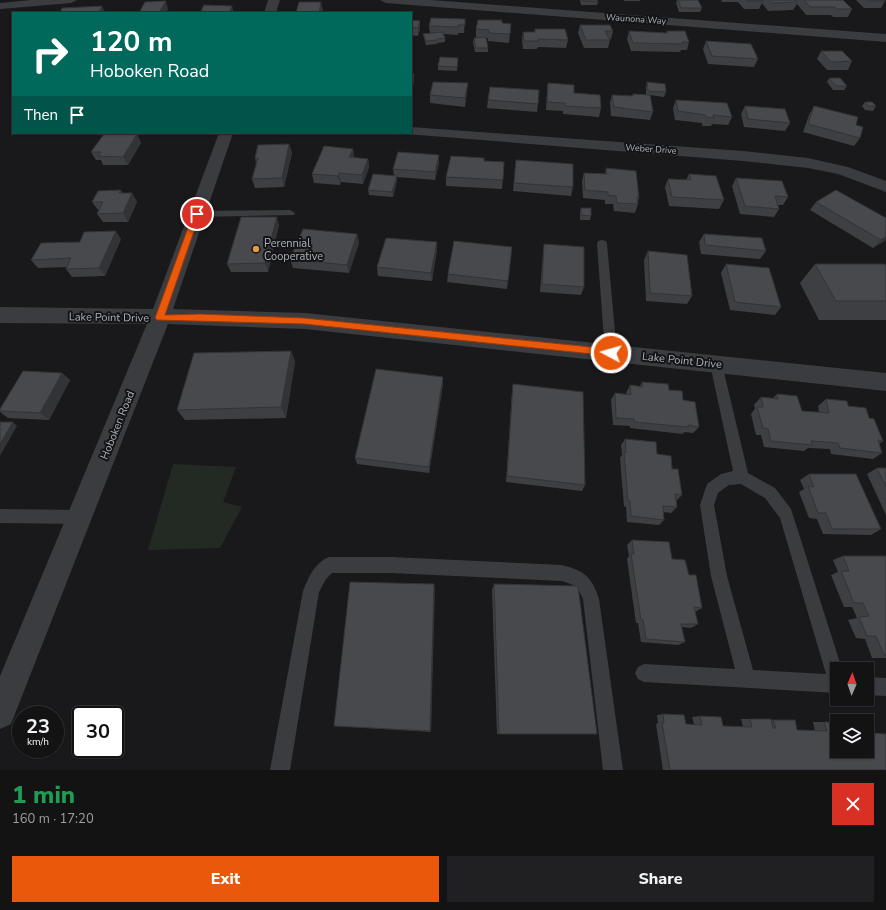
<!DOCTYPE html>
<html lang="en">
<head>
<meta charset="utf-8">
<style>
	:root { --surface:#131314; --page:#202022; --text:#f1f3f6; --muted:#9d9ea0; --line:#323234; --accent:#ea580c }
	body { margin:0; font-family:"Nunito Sans",sans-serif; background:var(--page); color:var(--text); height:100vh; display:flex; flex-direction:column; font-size:15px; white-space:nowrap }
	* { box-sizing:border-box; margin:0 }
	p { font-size:13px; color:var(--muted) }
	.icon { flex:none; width:22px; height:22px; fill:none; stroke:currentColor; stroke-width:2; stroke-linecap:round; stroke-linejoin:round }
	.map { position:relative; height:770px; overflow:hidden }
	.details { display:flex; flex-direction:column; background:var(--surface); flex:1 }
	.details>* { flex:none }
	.banner { position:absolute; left:12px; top:12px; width:400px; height:122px; border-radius:0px; box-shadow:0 1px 3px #0004,0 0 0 1px var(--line); background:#00695c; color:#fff; overflow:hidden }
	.needle { width:26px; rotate:2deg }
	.tools { position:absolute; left:830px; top:662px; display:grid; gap:8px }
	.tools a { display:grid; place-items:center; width:44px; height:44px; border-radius:0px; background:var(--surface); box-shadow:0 1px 3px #0004,0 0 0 1px var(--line); font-size:20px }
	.speed { position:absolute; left:12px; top:706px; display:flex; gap:8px; font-size:20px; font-weight:700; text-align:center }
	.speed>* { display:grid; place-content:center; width:52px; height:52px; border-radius:50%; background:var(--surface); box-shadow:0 1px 3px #0004,0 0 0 1px var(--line); line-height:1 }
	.speed small { font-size:10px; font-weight:400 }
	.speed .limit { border:2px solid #111; border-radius:6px; background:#fff; color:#111 }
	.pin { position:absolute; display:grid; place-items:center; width:34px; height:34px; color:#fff; margin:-17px; border:2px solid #fff; border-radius:50%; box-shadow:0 1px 4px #0007 }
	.me { position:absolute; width:44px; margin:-22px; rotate:276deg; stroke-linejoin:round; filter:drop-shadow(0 0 3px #0008) }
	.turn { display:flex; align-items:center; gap:14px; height:84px; padding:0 12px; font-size:18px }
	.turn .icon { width:52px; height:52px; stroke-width:2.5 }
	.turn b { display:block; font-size:28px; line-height:34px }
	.then { display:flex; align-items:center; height:38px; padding:0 12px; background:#0003; gap:8px; font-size:15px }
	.round { display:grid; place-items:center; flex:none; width:42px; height:42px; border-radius:0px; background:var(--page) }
	.summary { display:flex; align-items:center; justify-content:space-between; height:68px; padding:0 12px }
	h1 { font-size:24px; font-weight:800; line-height:30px; color:#1e9e55 }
	.primary-button { display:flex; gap:8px; margin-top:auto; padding:8px 12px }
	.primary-button a { flex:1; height:46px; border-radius:0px; background:var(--accent); color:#fff; font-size:16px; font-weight:800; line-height:46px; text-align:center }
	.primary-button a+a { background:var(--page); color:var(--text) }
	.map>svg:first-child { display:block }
	.green { fill:#232a23 }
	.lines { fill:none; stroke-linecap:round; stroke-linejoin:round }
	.lane { fill:#3a3c3f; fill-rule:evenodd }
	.street { fill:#3a3c3f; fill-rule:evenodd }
	.wall { fill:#3e3f42 }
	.shaded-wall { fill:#323336 }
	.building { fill:#48494d; stroke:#323336 }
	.route { fill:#ea580c; stroke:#983908 }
	.poi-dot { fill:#df9a4d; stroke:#141416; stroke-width:1.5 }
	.labels { text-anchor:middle; stroke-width:4; stroke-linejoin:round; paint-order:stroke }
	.far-street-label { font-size:9px; fill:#adb2b9; stroke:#141416 }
	.poi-label { font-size:11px; fill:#adb2b9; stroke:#141416; text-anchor:start }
	.street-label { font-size:11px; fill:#adb2b9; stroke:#141416 }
</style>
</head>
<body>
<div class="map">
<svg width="886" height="770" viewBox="0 0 886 770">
	<rect width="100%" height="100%" fill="#19191b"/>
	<!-- green -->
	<path class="green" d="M173 464 236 467 223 502 242 507 220 548 148 550Z"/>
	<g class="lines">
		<!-- lane -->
		<path class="lane" d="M290 210 295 213 294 215 197 217 192 214 197 211Z
			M602 240 606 241 607 244 617 353 615 357 611 358 607 357 605 353 597 244 598 241Z
			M716 359 720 360 722 364 748 473 775 488 791 509 842 669H837V693L644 682 638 679 635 673 638 667 644 664 735 669 711 576 700 505 707 484 721 474 733 471 710 364 712 360ZM741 484 765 498 780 518 826 674 753 670 727 576 714 505 718 493 729 485Z
			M0 509 79 510 84 512 87 517 84 522 79 524 0 523Z
			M329 557H391L562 565C585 571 592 577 599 599L623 770H603L583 599C579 588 573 584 562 581L391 573H332L326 579 319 592 290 770H270L303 591C309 577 314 563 329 557Z
			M867 677 886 678V696L867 695Z"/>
		<!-- street -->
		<path class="street" d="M31 0H77L71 3 0 9V3Z
			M268 0H280L276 13H264Z
			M380 0H431L886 34V42L386 3Z
			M411 127 743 151 808 158 848 167 886 181V192L838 174 808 168 743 161 406 134 405 133H411Z
			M219 133H233L173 309 305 313 886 373V391L305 329 168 324 11 724 0 729V676L147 324 0 323V307L153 309Z"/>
	</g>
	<!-- wall -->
	<path class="wall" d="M580 0H597L598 2 597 5H581Z
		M624 0H640V1H624Z
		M677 0H698L702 8 700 12H679L676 3Z
		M721 0H843L852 9 848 17H833L831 15H806L797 4 793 10 768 11 762 3 759 9H744L738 2H722Z
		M856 0H885V1L881 8H864Z
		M465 19 464 33H458V35L443 34 445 38V42L437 43V44L426 45 424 38 423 34 430 33 429 26Z
		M411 20 420 29 418 36 411 35Z
		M502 23 511 24 509 43 488 41V38H486L488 48V52H475L473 42 474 38 480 37H476V29Z
		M580 25 613 31 611 39H609L610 40 608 48H584L578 33Z
		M535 29 568 40 566 48 538 47 537 49H523L522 40 523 32H534Z
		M629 31 666 33 667 31 689 42 687 50H681L680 52 631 51 627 39Z
		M706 41 758 59 754 67 708 64 703 49Z
		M821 51 852 61 848 70H827L817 59Z
		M458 58 457 71 438 70V66Z
		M829 78 847 86 844 90H833L827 82Z
		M647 82 666 92 664 97 650 95 653 112 650 120 611 116 610 103 612 95 632 96 633 94 646 95V87Z
		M548 83 574 93 601 108 599 117 563 114V111L546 110 547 92Z
		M467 91 465 107 430 103V95Z
		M488 100 538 104 537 112 487 108Z
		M676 100 732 117 728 125 712 124 711 126H702V123L675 120 673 108Z
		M865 102 876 106 873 111 865 110 862 106Z
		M745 106 790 123 785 131 744 127 741 114Z
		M814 106 856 125 860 138 854 146 803 132 809 115Z
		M137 134 141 143 128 165H103L101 160H96L91 152Z
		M289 144 292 153 284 187 255 188 252 179 256 163 255 158Z
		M353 149 354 158 368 159 369 167 363 184 341 182 340 185 314 183 312 174Z
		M439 155V163L435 180 397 177V180L393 197 369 195 368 190 394 176 393 169Z
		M516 160 573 187 571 196 513 191Z
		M484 161 504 162 502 189 446 186V177Z
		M606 168 639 198 638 202V204L635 213 614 211 613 204H605V200L583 198 582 181 584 173 605 174Z
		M689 174 724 200 719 209 669 206 665 187 668 179 686 180Z
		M736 178 788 197 783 205H778L779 209 774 217 740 214 732 186Z
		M121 190 122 193H132L137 202 128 222H103L97 214 99 210H98L92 202Z
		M816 202 886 218V240L873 248 810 210Z
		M581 208 591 216 590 220H580V212Z
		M279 225 268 272H231L227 264Z
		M357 234 359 243 349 273 293 268 290 259Z
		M704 234 766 251 760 259 701 254 699 242Z
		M121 239 105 276 72 277 66 269 67 267 38 268 31 260 80 242Z
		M544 244 584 287 581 295 540 292 543 252Z
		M512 247 507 289 447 282 448 274Z
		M437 250 432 281 378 276 377 267Z
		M648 251 692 296 687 304 646 301 644 260Z
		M726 264 781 307 775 315 730 310 721 273Z
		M815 264 886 266V320H819L800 283Z
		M291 351 295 362 286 418 185 420 177 410Z
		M62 373 70 380 49 420 8 418 0 412V409Z
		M642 382 669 390 683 400 699 427 693 433 684 432 683 434 630 428V426L613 425 611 400 615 393 627 394 626 393 630 385 640 386Z
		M443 384 429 473 357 464 355 458Z
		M513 384 585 485 582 491 506 482 512 392Z
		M777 394 802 411 819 412 818 406 826 399 848 406 869 418 883 441 879 444 882 453 873 459 831 454 830 449 808 448 804 451 764 447 761 435H756L751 414 755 409 754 405 761 397 773 398Z
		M625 439 657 454 672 469 682 495 676 501 677 507 671 513 663 512 664 520 659 525 627 522 626 507 624 506 620 458 622 455 621 445Z
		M877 468H886V515L867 474Z
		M809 474 881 529 871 535 823 534 817 519 809 518 799 492 804 489 800 480Z
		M632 540 672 559 689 575 702 608 695 612 698 624 691 628 682 627 685 642 678 645 641 642 638 623H636L627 559 629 556 627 545Z
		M843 556H886V658H872L865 639 856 638 848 620 857 618 852 607H844L831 575 838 572 833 560Z
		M434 584 431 732 334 726Z
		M494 584 597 734H497L492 590Z
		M663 714 686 724H694L692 717 700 716 723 726 743 727 741 719H750L773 720 797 730 815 731 813 722H824L886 770H663L656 724 658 723 657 715Z"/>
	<!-- shaded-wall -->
	<path class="shaded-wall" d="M166 1 168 9 166 13H159Z
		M321 2 323 10 322 13H319Z
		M102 6 105 13H99Z
		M232 6 234 13H231L230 11Z
		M420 21V29L418 36V28Z
		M414 74V82L411 95V85Z
		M468 83 465 107V98Z
		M137 134 141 143 128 165 123 157Z
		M289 144 292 153 284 187 282 178Z
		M353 149 354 157 351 166 349 157Z
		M439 155V163L435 180V172Z
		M368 159 369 167 363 184 362 175Z
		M339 173 341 182 340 185 338 176Z
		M397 176V180L393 197 392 192Z
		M132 193 137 202 128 222 123 213Z
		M277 217 279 225 268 272 265 263Z
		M116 231 121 239 105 276 99 268Z
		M357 234 359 243 349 273 347 265Z
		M886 236V240L873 248 881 240Z
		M437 242V250L432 281 431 273Z
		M291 351 295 362 286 418 281 407Z
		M62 373 70 380 49 420 40 413Z
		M443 377V384L429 473V467Z
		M13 422 17 426 0 456V444Z
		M434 584 435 590 431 732 430 731Z"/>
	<!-- building -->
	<path class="building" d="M582 0H597L598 2 582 1Z
		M678 0H698L702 8H681Z
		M746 0H762L763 1H747Z
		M769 0H795L797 2 772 3Z
		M804 0H843L852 9H837L835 7H810Z
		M868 0H885V1H869Z
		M166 1 159 13H139L145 2Z
		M299 2H321L319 13H296Z
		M204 5 232 6 230 11H232L231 13H200Z
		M102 6 99 13H60L62 8Z
		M431 18 465 19V25H458V27L429 26Z
		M411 20 420 21 418 28 411 27Z
		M478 20H502V23L511 24 510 34 489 33V30L476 29Z
		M580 25H610L613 31H605L610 40H586Z
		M535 29H565L568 40 538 39 539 41H524L523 32H535Z
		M629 31 667 33V31H685L689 42H682L683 44 633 43Z
		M442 32 445 38 437 39V40L426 41 423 34Z
		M486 37 488 48H476L474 38Z
		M706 41 751 44 758 59 712 56Z
		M821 51H842L852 61 831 62Z
		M440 57 458 58 457 67 438 66Z
		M411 74H414L411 85Z
		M829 78H840L847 86H836Z
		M433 82 468 83 465 98 430 95Z
		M647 82 665 84 666 92 648 91Z
		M548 83 574 85V93L600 95 601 108 565 106V103L547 102Z
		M490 87 539 90 538 104 488 100Z
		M633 94 650 95 653 112 614 107 612 95 633 96Z
		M676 100 727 103 732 117 713 115 714 118 706 117 705 115 678 111Z
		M865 102H872L876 106H868Z
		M745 106 785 109 790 123 748 119Z
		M814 106 858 117 856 125 863 127 860 138 808 124Z
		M104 134H137L123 157 98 156 101 152H91Z
		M289 144 282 178 252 179 258 158H255L258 145Z
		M324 146 353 149 349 157 368 159 362 175 339 173 338 176 312 174Z
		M398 152 439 155 435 172 393 169Z
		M451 156 484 158V161L504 162 503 180 446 177Z
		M516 160 573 164V187L514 183Z
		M606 168 636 171 639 198 637 197 638 204 617 203 616 196 608 195V192L585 190 584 173 607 174Z
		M373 174 397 176 392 192 368 190Z
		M689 174 716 176 724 200 672 197 668 179 691 180Z
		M736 178 782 181 788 197 775 196 779 209 745 206Z
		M121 190 119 193H132L123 213 97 214 103 202H92L98 191Z
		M836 190 886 218V236L881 240 816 202Z
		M581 208H591V216L581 215Z
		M241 217H277L265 263 227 264Z
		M303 229 357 234 347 265 290 259Z
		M116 231 99 268 66 269 71 258 31 260 41 243 80 242 84 232Z
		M704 234 762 238 766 251 705 245Z
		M386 238 437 242 431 273 377 267Z
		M454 241 512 247 508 281 448 274Z
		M544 244 584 247V287L542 284Z
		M648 251 687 255 692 296 650 293Z
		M726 264 769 268 781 307 735 302Z
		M815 264H885L886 266V301H836Z
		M291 351 281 407 177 410 194 353Z
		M376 369 443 377 429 467 355 458Z
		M23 371 62 373 40 413 0 411V409Z
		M642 382 668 384 669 390 682 391 683 400 695 402 699 427 688 425V427L634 422V419L616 418 615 393 631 395 630 385 643 387Z
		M513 384 583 392 585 485 507 476Z
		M777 394 797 396 802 411 829 413 826 399 847 401 848 406 866 408 869 418 874 419 883 441 878 440 882 453 840 448 838 443 811 441 812 445 771 441 768 429 763 428 757 407H763L761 397 778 399Z
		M0 422H13L0 444Z
		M625 439 656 442 657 454 671 456 672 469H678L682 495 675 494 677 507 663 506 664 520 631 516 630 501H628L624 452 626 453Z
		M877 468H886V487Z
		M809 474H856L881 529H832L826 513H818L808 486 814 487Z
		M632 540 669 542 672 559 685 560 689 575H696L702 608 694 607 698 624H681L685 642 646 639 643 620H641L631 554H634Z
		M843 556H886V655H884L876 636H867L859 617 869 616 863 603H854L841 571H849Z
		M350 582 434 584 430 731 334 726Z
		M494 584 578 586 597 734H499Z
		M663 714 684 715 686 724 702 725 700 716 721 717 723 726 752 727 750 719H771L773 728H776L773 720H795L797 730 827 731 824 722H837V751H867V723H868L872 733 886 734V770H670L662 723H664Z"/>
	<!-- route -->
	<path class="route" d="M197 212 200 214 165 315 200 314 304 318 611 349 615 353 611 356 304 324 157 320 155 318 193 214Z"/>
	<!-- markers -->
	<circle class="poi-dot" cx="256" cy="249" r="4"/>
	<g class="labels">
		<!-- far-street labels -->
		<g class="far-street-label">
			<text transform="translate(636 19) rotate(4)" y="3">Waunona Way</text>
			<text transform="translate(651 149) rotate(4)" y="3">Weber Drive</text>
		</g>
		<!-- poi labels -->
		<g class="poi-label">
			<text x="264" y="247">Perennial<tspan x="264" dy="13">Cooperative</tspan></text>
		</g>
		<!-- street labels -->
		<g class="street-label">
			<text transform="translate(109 317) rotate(1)" y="4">Lake Point Drive</text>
			<text transform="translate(682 360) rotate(6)" y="4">Lake Point Drive</text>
			<text transform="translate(117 425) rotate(-68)" y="4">Hoboken Road</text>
		</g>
	</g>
</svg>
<div class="tools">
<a><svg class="needle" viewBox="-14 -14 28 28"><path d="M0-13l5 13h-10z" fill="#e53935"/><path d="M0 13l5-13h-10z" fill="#9d9ea0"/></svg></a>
<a><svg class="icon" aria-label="layers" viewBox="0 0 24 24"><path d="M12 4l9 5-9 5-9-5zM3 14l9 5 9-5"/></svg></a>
</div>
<div class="speed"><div>23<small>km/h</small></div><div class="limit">30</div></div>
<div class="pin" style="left:197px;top:214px;background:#d93025"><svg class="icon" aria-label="arrive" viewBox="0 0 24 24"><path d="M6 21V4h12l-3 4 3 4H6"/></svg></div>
<svg class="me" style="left:611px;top:353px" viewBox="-20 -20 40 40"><circle r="17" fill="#ea580c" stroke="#fff" stroke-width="3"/><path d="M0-11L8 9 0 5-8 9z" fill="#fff"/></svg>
<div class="banner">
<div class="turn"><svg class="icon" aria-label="right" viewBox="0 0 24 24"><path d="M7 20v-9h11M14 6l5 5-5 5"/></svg><div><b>120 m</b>Hoboken Road</div></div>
<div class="then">Then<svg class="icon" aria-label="arrive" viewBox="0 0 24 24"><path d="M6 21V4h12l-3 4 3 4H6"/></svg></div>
</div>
</div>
<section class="details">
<div class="summary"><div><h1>1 min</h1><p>160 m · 17:20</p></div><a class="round" style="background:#d93025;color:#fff"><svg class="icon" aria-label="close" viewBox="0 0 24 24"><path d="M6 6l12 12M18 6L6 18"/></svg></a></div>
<div class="primary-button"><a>Exit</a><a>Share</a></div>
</section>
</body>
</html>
